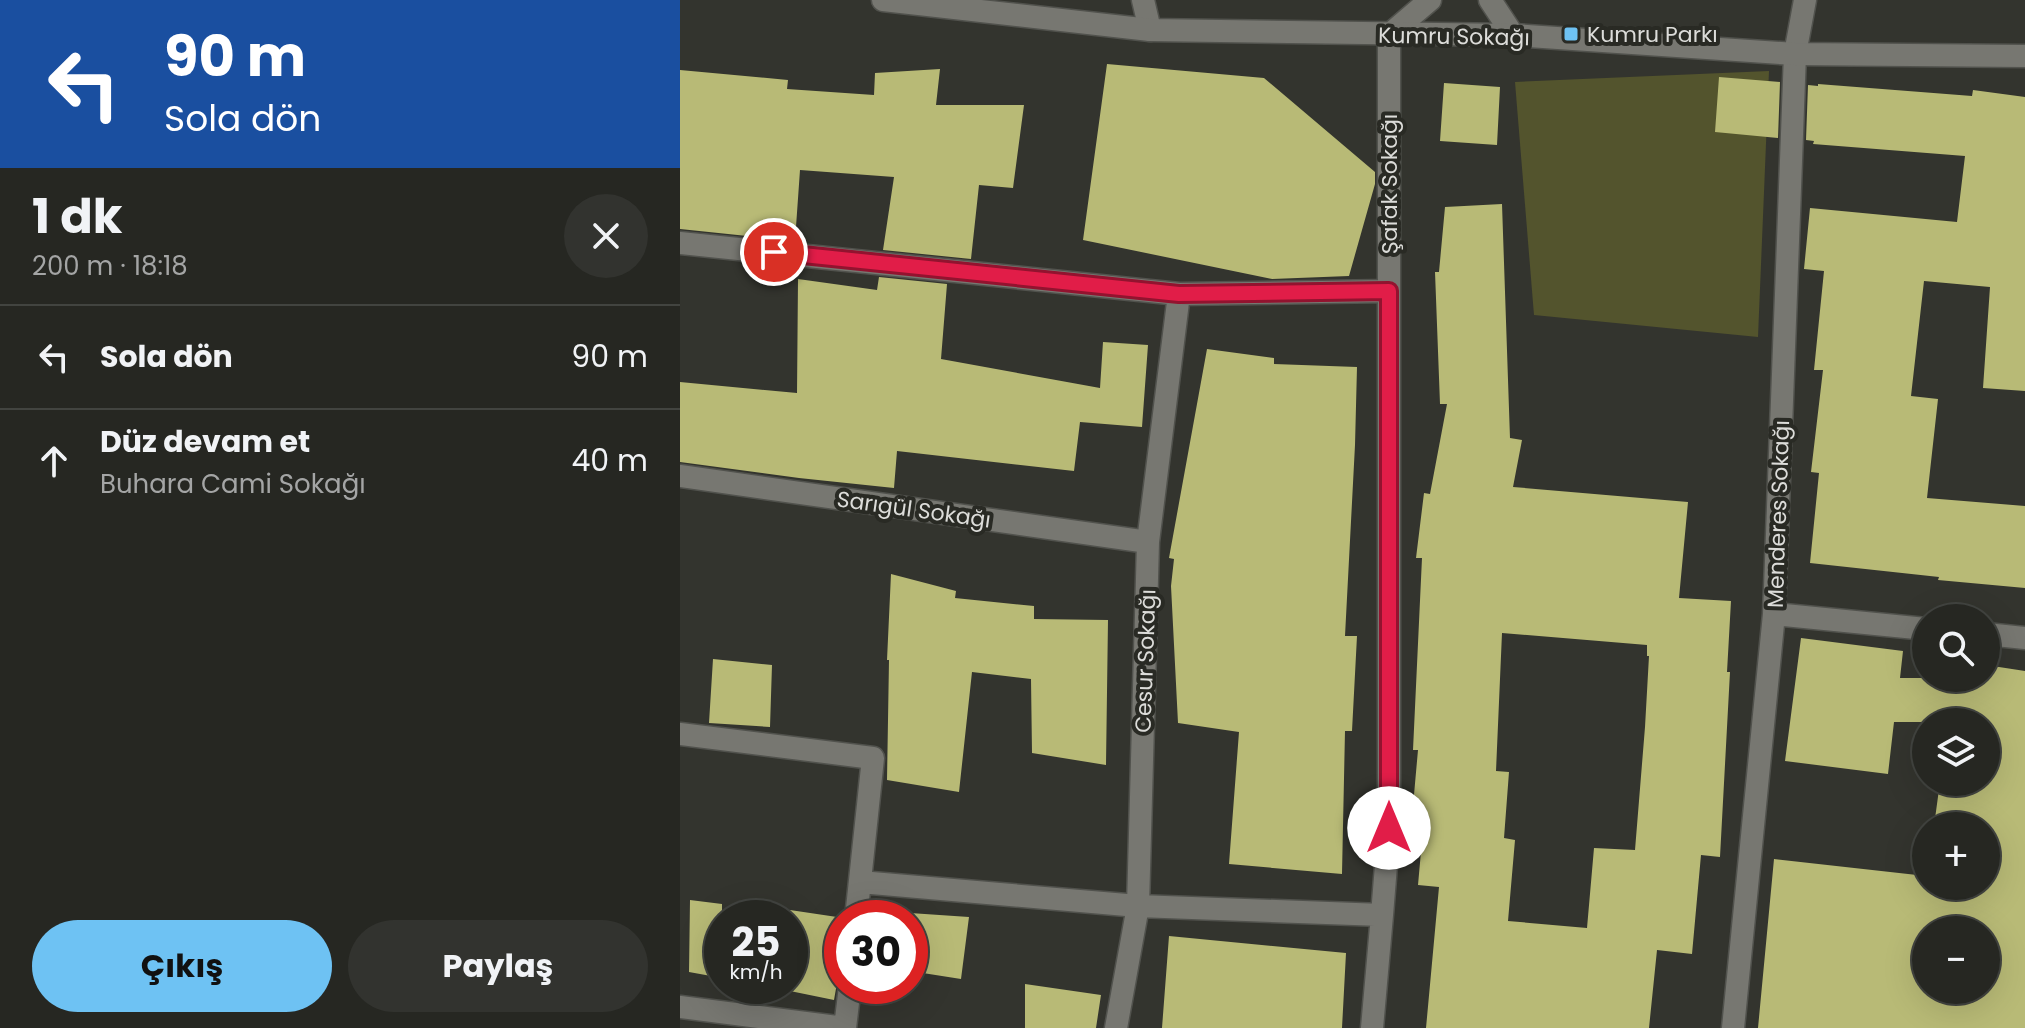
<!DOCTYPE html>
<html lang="tr">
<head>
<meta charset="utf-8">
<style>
	:root { --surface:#262722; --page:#32332f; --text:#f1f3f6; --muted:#a4a5a5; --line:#424440; --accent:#6ec2f3 }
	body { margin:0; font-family:Poppins,sans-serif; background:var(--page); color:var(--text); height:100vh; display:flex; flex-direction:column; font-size:30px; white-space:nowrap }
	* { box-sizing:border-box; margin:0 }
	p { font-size:26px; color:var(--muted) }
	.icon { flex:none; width:44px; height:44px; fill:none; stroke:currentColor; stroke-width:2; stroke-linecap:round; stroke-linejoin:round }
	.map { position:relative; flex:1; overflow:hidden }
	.panel { display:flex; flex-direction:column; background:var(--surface); width:680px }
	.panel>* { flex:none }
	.guide { background:#1a4fa0; color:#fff; overflow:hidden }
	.tools { position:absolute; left:1232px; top:604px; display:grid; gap:16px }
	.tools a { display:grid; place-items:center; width:88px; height:88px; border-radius:50%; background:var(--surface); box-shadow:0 8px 32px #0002,0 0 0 2px var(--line); font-size:40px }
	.speed { position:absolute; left:24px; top:900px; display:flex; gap:16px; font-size:40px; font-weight:700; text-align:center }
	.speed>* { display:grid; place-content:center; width:104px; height:104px; border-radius:50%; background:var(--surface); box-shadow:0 8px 32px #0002,0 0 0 2px var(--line); line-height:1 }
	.speed small { font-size:20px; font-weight:400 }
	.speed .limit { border:12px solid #d22; background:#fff; color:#111 }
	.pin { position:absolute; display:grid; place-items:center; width:68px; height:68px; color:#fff; margin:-34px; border:4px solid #fff; border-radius:50%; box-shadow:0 2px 8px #0007 }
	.me { position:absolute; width:88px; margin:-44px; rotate:0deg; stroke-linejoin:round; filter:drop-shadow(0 0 6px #0008) }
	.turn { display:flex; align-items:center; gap:28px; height:168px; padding:0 32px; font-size:36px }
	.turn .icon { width:104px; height:104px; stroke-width:2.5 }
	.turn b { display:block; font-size:56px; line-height:68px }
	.round { display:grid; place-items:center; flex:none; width:84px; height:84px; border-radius:42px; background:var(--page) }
	.summary { display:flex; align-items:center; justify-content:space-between; height:136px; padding:0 32px }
	h1 { font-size:48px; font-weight:700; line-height:60px }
	.button { display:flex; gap:16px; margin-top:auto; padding:16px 32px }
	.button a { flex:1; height:92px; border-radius:48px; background:var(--accent); color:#111; font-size:32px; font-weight:700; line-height:92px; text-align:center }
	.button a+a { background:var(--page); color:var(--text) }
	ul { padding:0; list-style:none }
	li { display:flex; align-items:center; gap:24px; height:104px; padding:0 32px; border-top:2px solid var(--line) }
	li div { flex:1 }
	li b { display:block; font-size:30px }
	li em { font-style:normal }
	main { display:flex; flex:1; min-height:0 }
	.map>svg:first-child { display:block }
	.green { fill:#53542d }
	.building { fill:#b8ba76; fill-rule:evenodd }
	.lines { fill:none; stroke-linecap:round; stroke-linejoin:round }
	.minor-casing { stroke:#51524d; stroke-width:25 }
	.tertiary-casing { stroke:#51524d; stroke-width:25 }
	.minor { stroke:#777771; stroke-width:22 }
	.tertiary { stroke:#777771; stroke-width:22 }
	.route-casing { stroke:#92132f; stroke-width:20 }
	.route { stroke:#e11d48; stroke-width:14 }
	.poi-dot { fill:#6ec2f3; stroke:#292a24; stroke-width:3 }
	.labels { text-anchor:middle; stroke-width:8; stroke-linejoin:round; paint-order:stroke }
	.poi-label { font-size:22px; fill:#dcdcd9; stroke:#292a24; text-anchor:start }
	.street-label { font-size:22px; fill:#dcdcd9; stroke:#292a24 }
</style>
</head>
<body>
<main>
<section class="panel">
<div class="guide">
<div class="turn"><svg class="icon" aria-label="left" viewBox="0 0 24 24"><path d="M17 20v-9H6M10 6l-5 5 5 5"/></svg><div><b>90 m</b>Sola dön</div></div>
</div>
<div class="summary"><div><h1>1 dk</h1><p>200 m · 18:18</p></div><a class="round"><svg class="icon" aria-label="close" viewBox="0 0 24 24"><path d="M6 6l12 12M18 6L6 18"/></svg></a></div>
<ul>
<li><svg class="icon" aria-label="left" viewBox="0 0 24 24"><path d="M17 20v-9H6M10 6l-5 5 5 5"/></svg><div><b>Sola dön</b></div><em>90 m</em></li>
<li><svg class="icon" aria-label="ahead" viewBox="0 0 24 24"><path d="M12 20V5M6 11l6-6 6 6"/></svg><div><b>Düz devam et</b><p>Buhara Cami Sokağı</p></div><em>40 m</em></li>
</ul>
<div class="button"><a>Çıkış</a><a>Paylaş</a></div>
</section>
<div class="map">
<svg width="1345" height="1028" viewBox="0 0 1345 1028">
	<rect width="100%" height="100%" fill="#33342e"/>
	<!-- green -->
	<path class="green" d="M1089 71 1078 337 854 315 835 82Z"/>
	<!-- building -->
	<path class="building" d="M427 64 584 78 695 172V184L669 276 592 279 403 240Z
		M260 69 256 105H344L333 188 299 185 291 259 203 250 214 177 120 170 115 241 0 229V70L108 80 107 89 194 95 195 73Z
		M1039 77 1100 82 1098 138 1035 132Z
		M764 83 820 87 817 145 760 141Z
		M1138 84 1292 96 1293 90 1345 97V391L1303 388 1310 287 1244 281 1231 396 1258 399 1247 498 1345 506V588L1258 580 1259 577 1130 563 1139 473 1131 472 1143 370H1134L1144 271 1124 269 1130 208 1277 222 1285 156 1133 144 1134 141 1126 140 1128 85 1138 86Z
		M822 204 830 438 842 440 833 487 1008 502 999 598 1051 601 1047 672H1050L1040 857 1021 855 1012 954 977 950 969 1028H746L759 887 738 885 744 818 732 817 738 750H733L742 558H736L744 493 750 494 767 404H760L755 272H759L765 207ZM822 633 967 645V656H969L965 727 955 850 914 848 907 928 828 921 835 840 824 838 829 772 816 771Z
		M199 277 267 284 261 359 420 388 423 342 468 345 462 427 400 422 394 471 217 451 214 488 119 478 0 462V382L117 393 118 279 197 290Z
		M527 349 594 358V364L677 367 675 445 665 636H677L672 731H665L662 874 549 864 559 732 498 723 491 586 494 559 489 558Z
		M211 574 276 591 275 598 354 606V619L428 620 426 765 352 753 351 679 292 672 279 792 207 780 209 660H207Z
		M1121 638 1223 651 1220 678H1306V665L1345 671V1028H1078L1094 859 1246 876V886H1306V826H1254L1260 782H1306V722H1214L1208 774 1105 761ZM1246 930H1306V990H1246Z
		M33 659 92 665 90 727 29 723Z
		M10 900 42 904V978L9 972Z
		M110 910 157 917V983L154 1000 110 991Z
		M230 913 289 917 281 979 230 971Z
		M489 936 666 953 662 1028H482Z
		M345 984 421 995 416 1028H345Z"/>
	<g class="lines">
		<!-- minor casing -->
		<g class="minor-casing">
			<path id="minor" d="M463 0 470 30
				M810 0 833 35
				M0 243 499 294 709 291
				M0 476 468 542
				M1094 614 1246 629
				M1306 634 1345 638
				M0 734 193 758 176 918
				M180 882 458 906 702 915 692 1028
				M702 915 709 828V35L750 0
				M0 1007 165 1028 170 986
				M436 1028 458 906 468 542 499 294
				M1053 1028 1094 614 1115 54 1125 0"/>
		</g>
		<!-- tertiary casing -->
		<g class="tertiary-casing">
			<path id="tertiary" d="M203 0 470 30 833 35 1115 54 1345 56"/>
		</g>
		<!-- minor -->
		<use href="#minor" class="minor"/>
		<!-- tertiary -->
		<use href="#tertiary" class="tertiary"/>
	</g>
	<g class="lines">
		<!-- route casing -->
		<g class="route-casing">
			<path id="route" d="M94 252 499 294 709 291V828"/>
		</g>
		<!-- route -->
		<use href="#route" class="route"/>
	</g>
	<!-- markers -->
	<rect class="poi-dot" x="883" y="26" width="16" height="16" rx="4"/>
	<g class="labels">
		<!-- poi labels -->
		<g class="poi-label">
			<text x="907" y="42">Kumru Parkı</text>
		</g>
		<!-- street labels -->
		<g class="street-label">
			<text transform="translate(774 36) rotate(1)" y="8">Kumru Sokağı</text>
			<text transform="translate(709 184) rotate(-90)" y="8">Şafak Sokağı</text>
			<text transform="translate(234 509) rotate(8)" y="8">Sarıgül Sokağı</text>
			<text transform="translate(1098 514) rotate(-88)" y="8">Menderes Sokağı</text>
			<text transform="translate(465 661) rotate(-88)" y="8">Cesur Sokağı</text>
		</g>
	</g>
</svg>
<div class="tools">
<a><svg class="icon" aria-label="search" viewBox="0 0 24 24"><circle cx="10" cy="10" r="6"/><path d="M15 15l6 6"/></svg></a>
<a><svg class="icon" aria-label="layers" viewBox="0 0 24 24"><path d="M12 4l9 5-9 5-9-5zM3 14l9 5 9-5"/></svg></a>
<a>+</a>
<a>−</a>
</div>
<div class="speed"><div>25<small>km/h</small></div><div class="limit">30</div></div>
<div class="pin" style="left:94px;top:252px;background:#d93025"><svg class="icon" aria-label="arrive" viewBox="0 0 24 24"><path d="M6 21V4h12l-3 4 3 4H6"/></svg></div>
<svg class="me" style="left:709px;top:828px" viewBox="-20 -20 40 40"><circle r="19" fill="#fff"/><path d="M0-13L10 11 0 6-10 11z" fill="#e11d48"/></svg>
</div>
</main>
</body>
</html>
